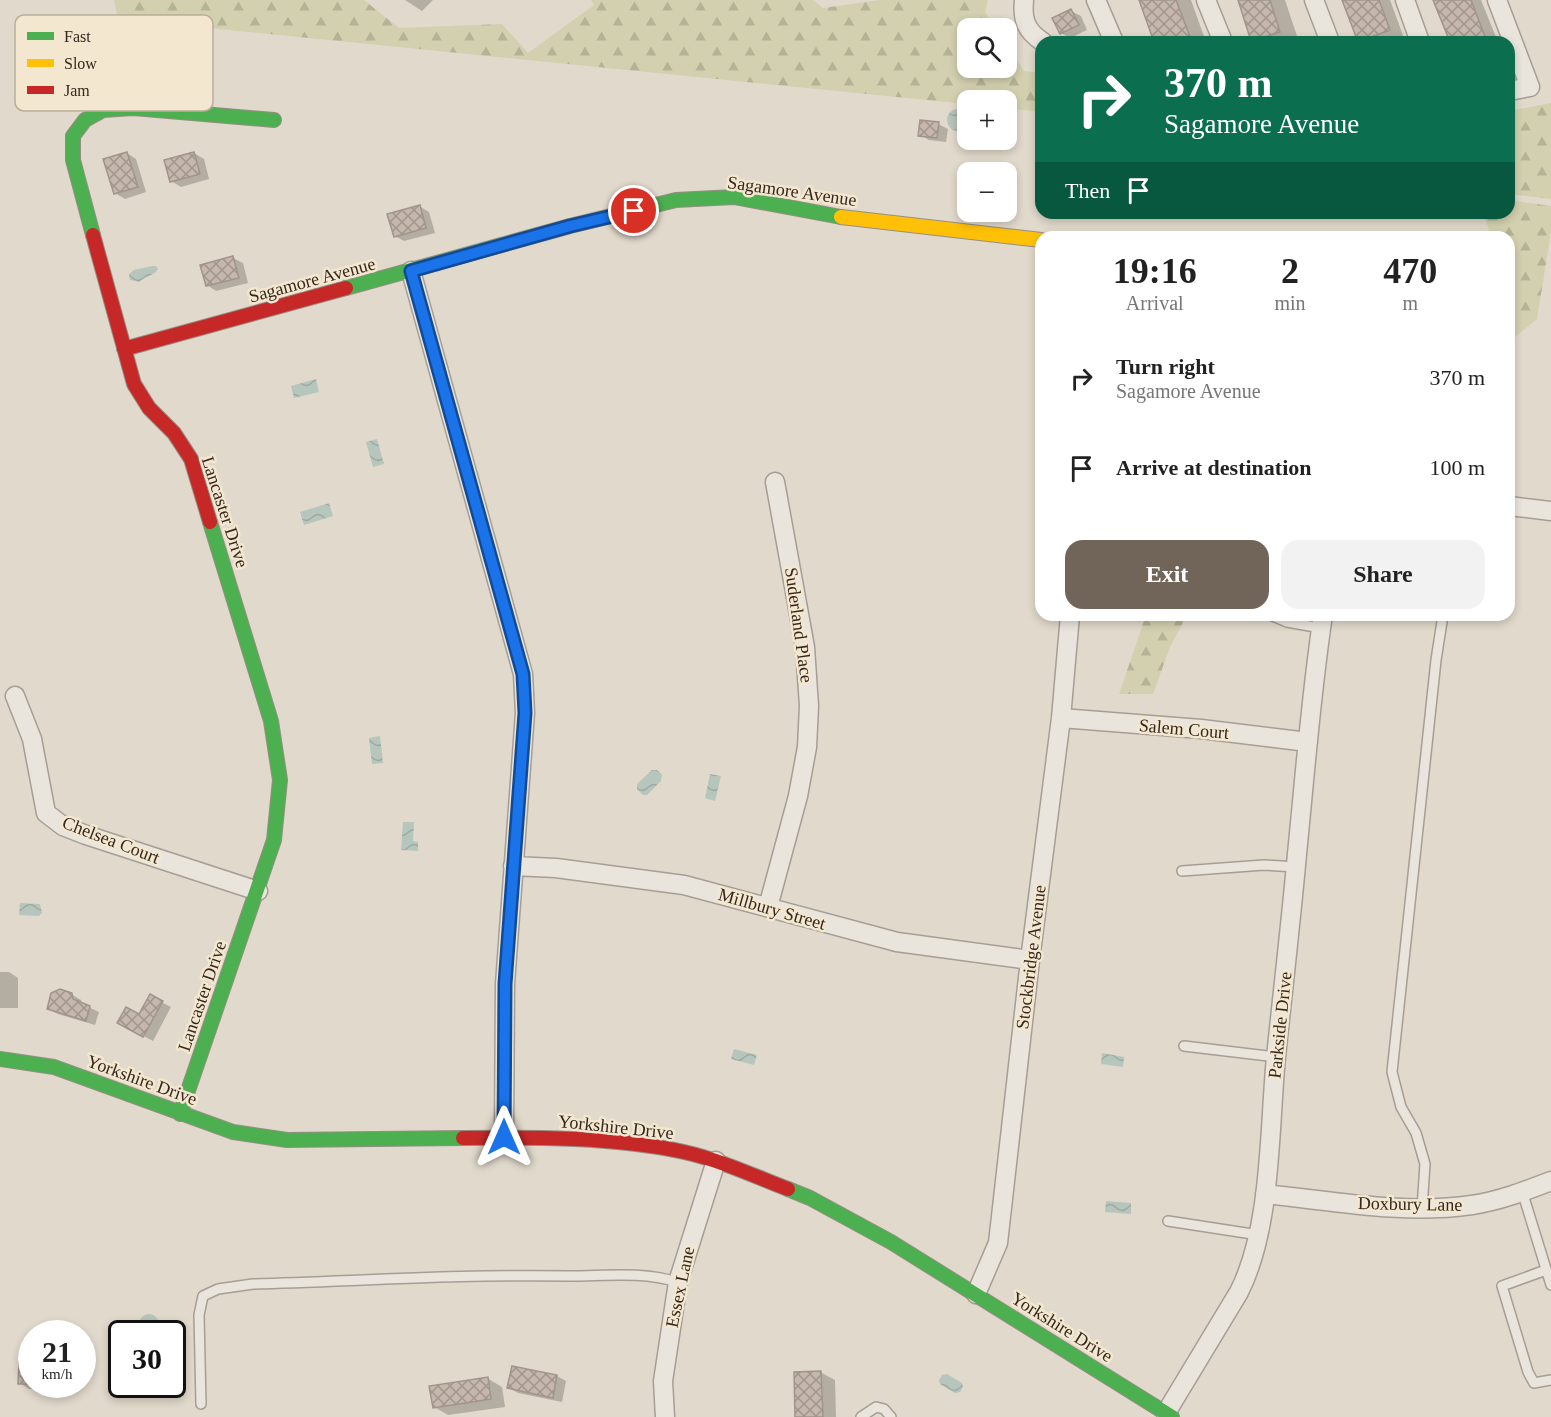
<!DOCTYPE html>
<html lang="en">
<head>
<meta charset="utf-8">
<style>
	:root { --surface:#fff; --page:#f2f2f2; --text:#222; --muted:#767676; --accent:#71655a }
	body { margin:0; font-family:Georgia,serif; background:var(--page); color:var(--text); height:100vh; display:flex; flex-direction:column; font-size:22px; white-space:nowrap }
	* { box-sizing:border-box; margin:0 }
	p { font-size:20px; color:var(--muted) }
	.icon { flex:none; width:33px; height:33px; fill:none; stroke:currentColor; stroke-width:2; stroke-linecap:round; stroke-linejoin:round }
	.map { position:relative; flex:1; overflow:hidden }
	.drawer { position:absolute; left:1035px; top:231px; width:480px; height:390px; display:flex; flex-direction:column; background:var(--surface); border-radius:18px; box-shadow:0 3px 9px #0003 }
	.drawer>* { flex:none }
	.hud { position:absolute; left:1035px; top:36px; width:480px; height:183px; border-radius:18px; box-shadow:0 3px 9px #0003; background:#0b6e4f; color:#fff; overflow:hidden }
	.tools { position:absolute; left:957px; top:18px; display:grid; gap:12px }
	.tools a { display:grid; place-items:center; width:60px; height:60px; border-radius:12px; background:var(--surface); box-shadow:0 3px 9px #0003; font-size:30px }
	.speed { position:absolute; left:18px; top:1320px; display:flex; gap:12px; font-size:30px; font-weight:700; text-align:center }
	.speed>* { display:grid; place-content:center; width:78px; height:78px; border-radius:50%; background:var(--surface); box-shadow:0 3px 9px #0003; line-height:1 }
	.speed small { font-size:15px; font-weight:400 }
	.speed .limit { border:3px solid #111; border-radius:9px; background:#fff; color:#111 }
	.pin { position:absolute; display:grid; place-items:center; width:51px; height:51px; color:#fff; margin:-26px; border:3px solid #fff; border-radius:50%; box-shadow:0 2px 6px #0007 }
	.me { position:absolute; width:66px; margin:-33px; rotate:0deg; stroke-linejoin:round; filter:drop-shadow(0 0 4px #0008) }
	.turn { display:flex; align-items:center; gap:21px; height:126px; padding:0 30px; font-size:27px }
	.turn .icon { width:78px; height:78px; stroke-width:2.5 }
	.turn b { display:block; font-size:42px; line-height:51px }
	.then { display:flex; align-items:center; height:57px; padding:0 30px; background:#0003; gap:12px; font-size:22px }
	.eta { display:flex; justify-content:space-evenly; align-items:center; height:102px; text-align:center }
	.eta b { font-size:36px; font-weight:700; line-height:42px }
	.cta { display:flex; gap:12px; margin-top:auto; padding:12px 30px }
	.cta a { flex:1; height:69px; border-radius:18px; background:var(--accent); color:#fff; font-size:24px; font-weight:700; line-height:69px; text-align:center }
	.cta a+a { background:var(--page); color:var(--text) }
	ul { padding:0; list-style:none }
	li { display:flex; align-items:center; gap:18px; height:90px; padding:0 30px }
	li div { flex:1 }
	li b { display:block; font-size:22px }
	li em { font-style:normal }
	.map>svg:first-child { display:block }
	.forest { fill:url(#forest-firs) }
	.water { fill:url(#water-waves) }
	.shadow { fill:#0003 }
	.building { fill:url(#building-cross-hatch); stroke:#a1958b; stroke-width:1.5 }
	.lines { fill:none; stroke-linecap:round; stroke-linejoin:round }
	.lane-casing { stroke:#a69e95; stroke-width:12 }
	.street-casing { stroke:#a69e95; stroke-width:21 }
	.fast-casing { stroke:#968e84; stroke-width:16 }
	.slow-casing { stroke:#968e84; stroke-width:16 }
	.jam-casing { stroke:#968e84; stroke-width:16 }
	.lane { stroke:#eae5dc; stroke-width:9 }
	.street { stroke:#eae5dc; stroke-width:18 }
	.fast { stroke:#4caf50; stroke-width:14 }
	.slow { stroke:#ffc107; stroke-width:14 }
	.jam { stroke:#c62828; stroke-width:14 }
	.route-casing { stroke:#114b97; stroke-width:15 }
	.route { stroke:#1a73e8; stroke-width:10 }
	.labels { text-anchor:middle; stroke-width:5; stroke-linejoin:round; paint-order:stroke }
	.street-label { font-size:18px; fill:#34271d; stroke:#f3e7d0 }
	.key { fill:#f3e7d0; stroke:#baad9a; stroke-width:1.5 }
	.key-label { font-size:16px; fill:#34271d }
</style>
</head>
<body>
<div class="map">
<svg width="1551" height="1417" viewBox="0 0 1551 1417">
	<defs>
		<pattern id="forest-firs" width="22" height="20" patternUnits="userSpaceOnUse" patternTransform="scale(1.5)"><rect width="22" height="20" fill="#d2d0ae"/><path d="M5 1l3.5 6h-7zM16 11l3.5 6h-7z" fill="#b5b395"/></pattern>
		<pattern id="water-waves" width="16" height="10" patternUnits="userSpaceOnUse" patternTransform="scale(1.5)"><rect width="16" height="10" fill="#b6c6bc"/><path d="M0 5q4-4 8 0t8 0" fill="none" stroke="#9daaa1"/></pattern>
		<pattern id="building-cross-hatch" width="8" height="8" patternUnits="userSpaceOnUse" patternTransform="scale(1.5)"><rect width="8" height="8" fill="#c5b7ac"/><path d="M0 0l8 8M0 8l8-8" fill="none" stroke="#a1958b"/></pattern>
	</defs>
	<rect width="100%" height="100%" fill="#e1d9cb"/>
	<!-- forest -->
	<path class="forest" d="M114 0H364L399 28 502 24 528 53 594 5 591 0H813L823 8 880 0H988L985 12 996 28H968V68H1006L1007 45 1024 71 1041 73V112L1007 108 1006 100H968L967 104 118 19Z
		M1551 103V199L1509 194V111Z
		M1509 200 1551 206V232L1537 319 1509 342V237H1491L1484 214 1476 213H1509Z
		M1146 615H1187L1170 647 1153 694H1119Z"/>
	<!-- water -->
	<path class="water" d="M947 120a11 11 0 1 1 22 0a11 11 0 1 1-22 0Z
		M152 266H156L158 269C154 276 145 276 139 282L130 280 129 274 134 270Z
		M316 379 319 392 294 398 291 386Z
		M377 439 384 464 373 467 366 442Z
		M329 503 333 516 304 525 300 512Z
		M380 736 383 763 372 764 369 738Z
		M652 770H657L662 775 661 781 647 795H643L637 789V784Z
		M710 774 721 776 715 801 705 798Z
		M403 822H414L413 841 418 842V851L401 850Z
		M20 903 40 904 42 913 39 916 19 915Z
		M734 1049 757 1055 754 1065 731 1059Z
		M1102 1053 1124 1057 1123 1067 1101 1064Z
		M1106 1201 1131 1203V1214L1105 1212Z
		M139 1324a10 10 0 1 1 20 0a10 10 0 1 1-20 0Z
		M947 1374 962 1383 963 1387 960 1392 955 1393 940 1384 939 1380 942 1375Z"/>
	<!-- shadow -->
	<path class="shadow" d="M405 0H433L422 11Z
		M1140 0H1191L1206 42H1156Z
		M1240 0H1285L1299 42H1256L1253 40Z
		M1343 0H1390L1404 38 1393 42 1359 41Z
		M1435 0H1481L1498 42H1452Z
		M1071 11 1081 16 1087 30 1070 38 1061 33Z
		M938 124 948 129 946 142 929 140 920 135Z
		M127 153 136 159 146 192 125 199 115 193Z
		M194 153 204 159 209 179 181 187 171 181Z
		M419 206 429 212 435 233 404 241 395 236Z
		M233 258 243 263 248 283 216 291 207 285Z
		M0 972H9L18 978V1008H0Z
		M71 994 81 1000 82 1004 99 1012 95 1025 58 1014 48 1009Z
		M150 996 171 1007 153 1041 119 1023 140 1016Z
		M32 1363V1384H67V1389H29L20 1383Z
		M820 1372 835 1380 836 1417H797Z
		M557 1376 566 1381 562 1402 518 1393 509 1388Z
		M487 1378 502 1387 505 1407 448 1415 434 1407Z"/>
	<!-- building -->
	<path class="building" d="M1139 0H1176L1192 42H1154Z
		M1238 0H1270L1280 32 1251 41Z
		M1342 0H1379L1390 30 1358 42Z
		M1433 0H1471L1487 42H1450Z
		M1071 9 1079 25 1060 34 1052 18Z
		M920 120 939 122 937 138 918 136Z
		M127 152 138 187 114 194 103 159Z
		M194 152 200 174 170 182 164 160Z
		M420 205 426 228 394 237 387 214Z
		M233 256 239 278 206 286 200 265Z
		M60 989 72 993 73 999 90 1006 86 1021 47 1009 51 993Z
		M150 994 163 1001 143 1037 117 1023 126 1007 139 1014Z
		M19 1361H32V1384H18Z
		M512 1366 557 1375 553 1398 507 1388Z
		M821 1371 823 1417H795L794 1372Z
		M488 1377 491 1399 433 1408 429 1386Z"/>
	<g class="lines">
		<!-- lane casing -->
		<g class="lane-casing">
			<path id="lane" d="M1270 615 1287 622 1321 628
				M1182 871 1264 865 1296 867
				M1184 1046 1276 1057
				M1522 1191 1551 1285
				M1422 1208 1425 1164 1416 1133 1401 1107 1392 1072 1436 660 1443 615
				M1168 1221 1259 1235
				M1546 1270 1502 1286 1528 1372 1534 1383 1551 1380
				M201 1404 199 1315 203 1296 218 1289 253 1284C359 1281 464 1274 569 1276 607 1276 640 1271 678 1282
				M861 1417 876 1407 884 1409 891 1417"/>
		</g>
		<!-- street casing -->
		<g class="street-casing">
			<path id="street" d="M1024 0C1022 20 1026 31 1043 42
				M1096 0 1114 42
				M1206 0 1223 42
				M1314 0 1330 42
				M1405 0 1420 42
				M1497 0 1530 87 1509 91
				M411 271 523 674 525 713 505 984 504 1137
				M1509 506 1551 511
				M15 696 32 739 46 813 63 826 86 835 258 891
				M1061 718 1201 729 1308 742
				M513 866 556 868 684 885 897 942 1030 960
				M768 907 798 796 807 747 809 706 805 647 775 482
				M1265 1194C1333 1201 1404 1215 1472 1205 1499 1201 1525 1191 1551 1181
				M976 1294 998 1243 1030 960 1061 718 1070 615
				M1166 1413 1239 1292C1272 1227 1269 1129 1276 1057 1283 989 1291 921 1297 854 1305 774 1311 694 1323 615
				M665 1417 663 1381 678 1282 716 1161"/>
		</g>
		<!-- fast casing -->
		<g class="fast-casing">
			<path id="fast" d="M93 235 73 160V136L85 120 103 110 133 108 274 120
				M346 288 570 226 676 200 734 197 841 217
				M0 1059 54 1067 233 1132 287 1140 463 1138
				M180 1114 274 840 280 780 271 721 210 522
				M788 1189 810 1198 891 1242 1172 1417"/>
		</g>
		<!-- slow casing -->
		<g class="slow-casing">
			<path id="slow" d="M841 217 1041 240"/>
		</g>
		<!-- jam casing -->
		<g class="jam-casing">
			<path id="jam" d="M93 235 134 384 149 408 174 433 191 459 210 522
				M124 349 346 288
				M463 1138C532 1137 617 1137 684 1152 720 1160 754 1176 788 1189"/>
		</g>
		<!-- lane -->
		<use href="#lane" class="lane"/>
		<!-- street -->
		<use href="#street" class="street"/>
		<!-- fast -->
		<use href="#fast" class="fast"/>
		<!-- slow -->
		<use href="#slow" class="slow"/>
		<!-- jam -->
		<use href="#jam" class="jam"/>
	</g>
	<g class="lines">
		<!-- route casing -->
		<g class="route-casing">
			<path id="route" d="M504 1137 505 984 525 713 523 674 411 271 570 226 634 211"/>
		</g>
		<!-- route -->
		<use href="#route" class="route"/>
	</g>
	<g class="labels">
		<!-- street labels -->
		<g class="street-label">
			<text transform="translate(792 191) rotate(8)" y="6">Sagamore Avenue</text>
			<text transform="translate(312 280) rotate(-15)" y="6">Sagamore Avenue</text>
			<text transform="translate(225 512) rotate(72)" y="6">Lancaster Drive</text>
			<text transform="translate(799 625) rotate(82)" y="6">Suderland Place</text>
			<text transform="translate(1184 729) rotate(5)" y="6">Salem Court</text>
			<text transform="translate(111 840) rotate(21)" y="6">Chelsea Court</text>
			<text transform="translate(772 909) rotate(16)" y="6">Millbury Street</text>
			<text transform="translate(1031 957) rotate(-83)" y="6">Stockbridge Avenue</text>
			<text transform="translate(202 996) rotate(-71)" y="6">Lancaster Drive</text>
			<text transform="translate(1280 1025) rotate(-84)" y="6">Parkside Drive</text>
			<text transform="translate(142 1080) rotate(20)" y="6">Yorkshire Drive</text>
			<text transform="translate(616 1127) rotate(6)" y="6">Yorkshire Drive</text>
			<text transform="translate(1410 1204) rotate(1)" y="6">Doxbury Lane</text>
			<text transform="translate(680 1287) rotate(-78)" y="6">Essex Lane</text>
			<text transform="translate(1062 1327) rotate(32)" y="6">Yorkshire Drive</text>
		</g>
	</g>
	<!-- legend -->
	<rect x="15" y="15" width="198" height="96" rx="9" class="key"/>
	<rect x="27" y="32" width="27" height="8" fill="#4caf50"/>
	<rect x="27" y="59" width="27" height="8" fill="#ffc107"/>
	<rect x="27" y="86" width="27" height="8" fill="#c62828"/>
	<g class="key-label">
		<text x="64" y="42">Fast</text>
		<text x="64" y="69">Slow</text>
		<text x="64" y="96">Jam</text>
	</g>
</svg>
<div class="tools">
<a><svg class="icon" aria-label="search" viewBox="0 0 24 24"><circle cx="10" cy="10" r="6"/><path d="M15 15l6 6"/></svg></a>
<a>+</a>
<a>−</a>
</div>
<div class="speed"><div>21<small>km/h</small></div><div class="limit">30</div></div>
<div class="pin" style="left:634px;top:211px;background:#d93025"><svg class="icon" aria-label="arrive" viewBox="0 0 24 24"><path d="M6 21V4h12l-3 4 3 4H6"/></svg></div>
<svg class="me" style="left:504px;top:1137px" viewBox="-20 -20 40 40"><path d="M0-17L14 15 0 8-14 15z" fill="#1a73e8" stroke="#fff" stroke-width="4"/></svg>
<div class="hud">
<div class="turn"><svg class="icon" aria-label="right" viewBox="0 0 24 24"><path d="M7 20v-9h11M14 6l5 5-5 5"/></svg><div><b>370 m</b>Sagamore Avenue</div></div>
<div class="then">Then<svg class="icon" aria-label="arrive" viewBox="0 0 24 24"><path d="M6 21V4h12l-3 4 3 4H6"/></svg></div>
</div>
<section class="drawer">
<div class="eta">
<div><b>19:16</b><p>Arrival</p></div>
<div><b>2</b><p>min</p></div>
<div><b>470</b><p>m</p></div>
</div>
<ul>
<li><svg class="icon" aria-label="right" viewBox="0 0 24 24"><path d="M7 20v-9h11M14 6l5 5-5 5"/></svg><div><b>Turn right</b><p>Sagamore Avenue</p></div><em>370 m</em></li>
<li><svg class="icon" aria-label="arrive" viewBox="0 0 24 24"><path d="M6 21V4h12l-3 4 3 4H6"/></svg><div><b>Arrive at destination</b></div><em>100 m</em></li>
</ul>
<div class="cta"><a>Exit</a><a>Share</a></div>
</section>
</div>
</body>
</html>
